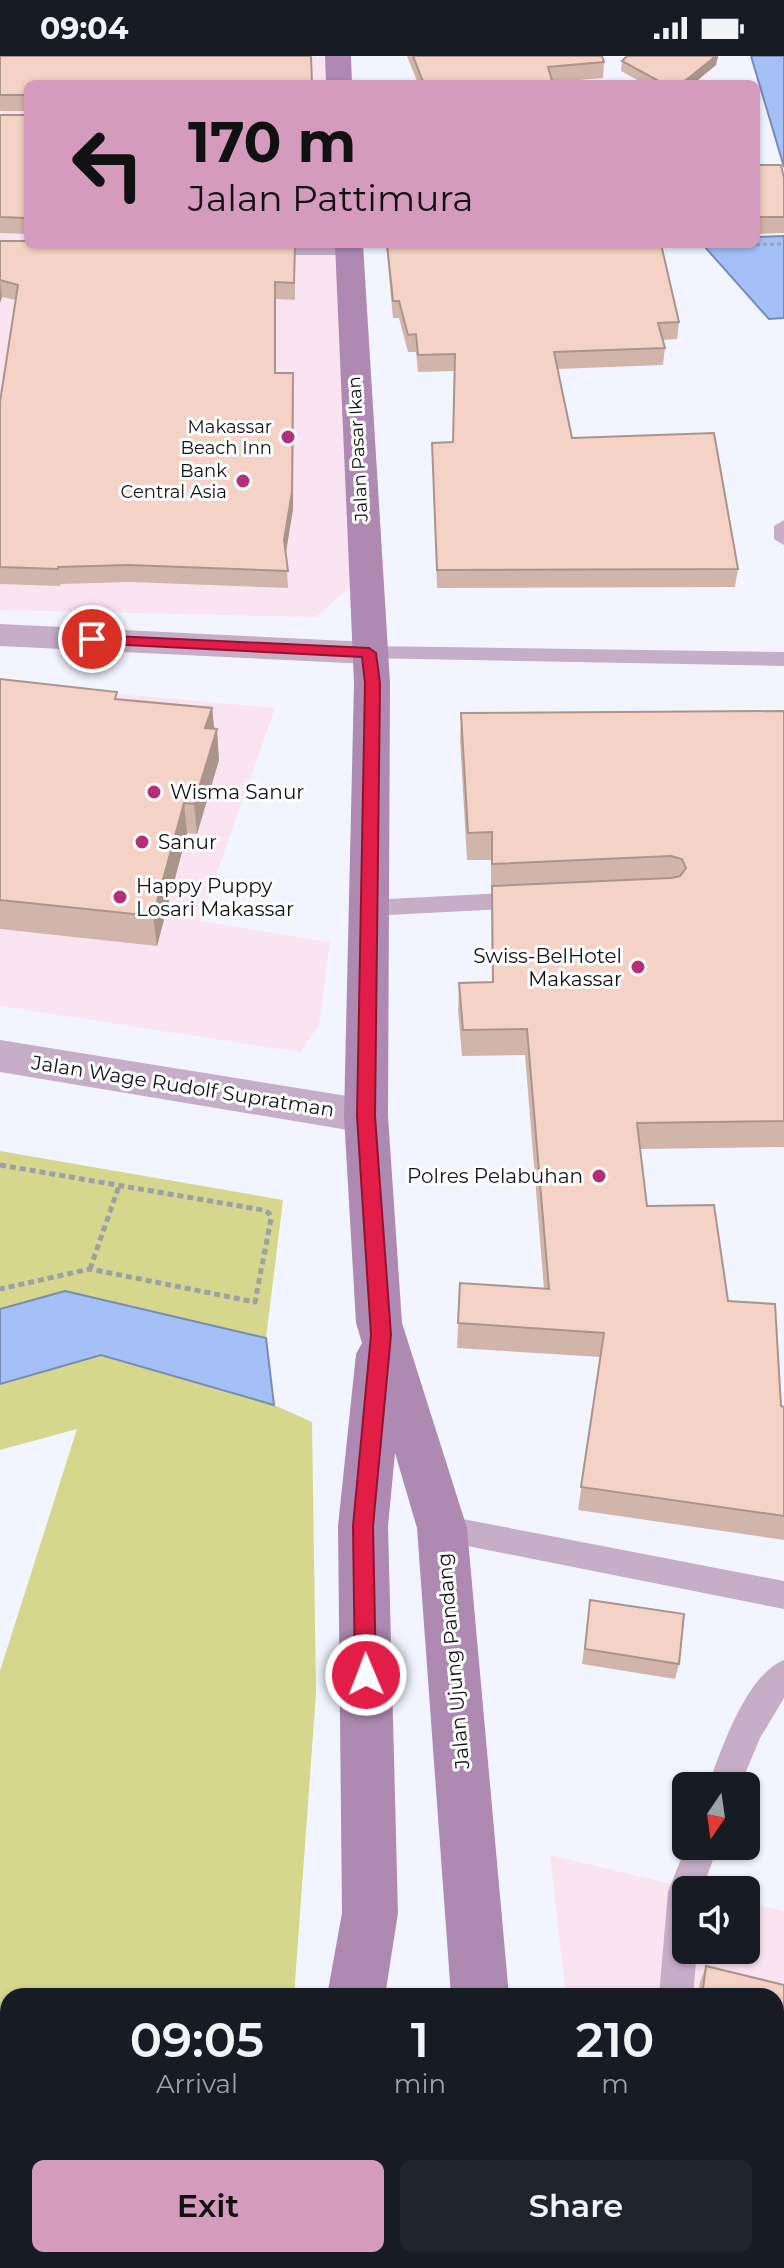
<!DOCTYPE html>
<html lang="en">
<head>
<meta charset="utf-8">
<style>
	:root { --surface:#171b24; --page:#20242c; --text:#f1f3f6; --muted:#9ea1a6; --accent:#d59bbd }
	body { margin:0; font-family:Montserrat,sans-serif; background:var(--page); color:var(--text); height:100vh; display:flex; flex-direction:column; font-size:30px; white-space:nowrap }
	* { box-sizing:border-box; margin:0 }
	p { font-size:26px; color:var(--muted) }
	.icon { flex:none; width:44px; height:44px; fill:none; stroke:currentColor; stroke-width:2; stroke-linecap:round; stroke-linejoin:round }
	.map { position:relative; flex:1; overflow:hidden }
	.panel { position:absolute; left:0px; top:1932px; width:784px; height:280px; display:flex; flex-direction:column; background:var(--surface); border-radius:24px 24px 0 0; box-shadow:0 2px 6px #0004 }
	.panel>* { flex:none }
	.hud { position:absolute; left:24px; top:24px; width:736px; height:168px; border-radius:12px; box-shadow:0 2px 6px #0004; background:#d59bbd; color:#111; overflow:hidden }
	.needle { width:52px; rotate:193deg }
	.buttons { position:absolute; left:672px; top:1716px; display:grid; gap:16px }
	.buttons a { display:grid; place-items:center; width:88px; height:88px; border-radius:12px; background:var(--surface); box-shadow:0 2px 6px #0004; font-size:40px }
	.pin { position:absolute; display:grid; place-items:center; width:68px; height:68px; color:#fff; margin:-34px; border:4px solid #fff; border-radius:50%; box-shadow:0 2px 8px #0007 }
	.me { position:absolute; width:88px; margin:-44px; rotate:359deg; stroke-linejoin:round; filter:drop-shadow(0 0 6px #0008) }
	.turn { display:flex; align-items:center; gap:28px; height:168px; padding:0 32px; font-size:36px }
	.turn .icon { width:104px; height:104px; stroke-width:2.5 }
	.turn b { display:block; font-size:56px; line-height:68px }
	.eta { display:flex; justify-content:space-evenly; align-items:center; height:136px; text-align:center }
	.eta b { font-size:48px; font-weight:600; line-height:56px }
	.button { display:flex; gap:16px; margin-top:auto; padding:16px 32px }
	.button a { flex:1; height:92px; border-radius:12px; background:var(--accent); color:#111; font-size:32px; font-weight:600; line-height:92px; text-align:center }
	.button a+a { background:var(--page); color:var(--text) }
	.status { display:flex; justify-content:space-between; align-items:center; height:56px; padding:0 40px; background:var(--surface); direction:ltr }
	.status svg { height:22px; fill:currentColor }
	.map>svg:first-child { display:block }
	.commercial { fill:#fae4f1 }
	.green { fill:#d4d78c }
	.water { fill:#a4c0f6; stroke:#788cb2; stroke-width:2 }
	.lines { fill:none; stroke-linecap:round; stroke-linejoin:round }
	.path-far1 { stroke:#9da0a7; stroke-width:3; stroke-dasharray:4 3; stroke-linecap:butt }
	.path { stroke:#9da0a7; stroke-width:5; stroke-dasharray:6 4; stroke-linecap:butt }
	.service { fill:#c6adc8; fill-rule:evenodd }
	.minor { fill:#c6adc8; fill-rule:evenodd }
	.tertiary { fill:#c6adc8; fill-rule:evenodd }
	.secondary { fill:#ae8ab2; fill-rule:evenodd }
	.wall { fill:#d2b5aa }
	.shaded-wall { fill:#ab948b }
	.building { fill:#f4d3c6; stroke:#ab948b; stroke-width:2 }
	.route { fill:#e11d48; stroke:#92132f; stroke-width:2 }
	.poi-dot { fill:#b33078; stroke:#fff; stroke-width:3 }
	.labels { text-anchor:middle; stroke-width:6; stroke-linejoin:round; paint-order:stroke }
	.far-poi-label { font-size:18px; fill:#111215; stroke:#fff; text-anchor:end }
	.far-street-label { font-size:18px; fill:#111215; stroke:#fff }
	.poi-label { font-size:20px; fill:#111215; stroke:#fff; text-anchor:start }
	.street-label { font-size:20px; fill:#111215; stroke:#fff }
</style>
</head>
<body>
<div class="status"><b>09:04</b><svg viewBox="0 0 49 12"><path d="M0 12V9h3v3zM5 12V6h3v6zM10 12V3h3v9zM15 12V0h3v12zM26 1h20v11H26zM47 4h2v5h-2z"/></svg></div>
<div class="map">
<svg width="784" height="2212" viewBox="0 0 784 2212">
	<rect width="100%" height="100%" fill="#f2f5ff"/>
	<!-- commercial -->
	<path class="commercial" d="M5 0H324L326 28H28V188H337L351 530 316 561 0 554V120Z
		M0 627 275 652 200 865 330 886 319 969 300 996 0 950Z
		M550 1799 696 1834H686V1894H746V1846L784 1855V2212H586V2204H776V1940H566Z"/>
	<!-- green -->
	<path class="green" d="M0 1095 283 1144 266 1282 65 1235 0 1253Z
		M104 1292 274 1349 312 1366 316 1637 294 1940H8V2204H245L243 2212H0V1615L77 1373 0 1394V1323Z"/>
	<!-- water -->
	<path class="water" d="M751 0H784V111Z
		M784 180V262L769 263 704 190 756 188V181Z
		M65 1235 266 1282 274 1349 101 1299 0 1328V1253Z"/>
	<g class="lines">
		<!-- path-far1 -->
		<path class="path-far1" d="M658 190 784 188"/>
		<!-- path -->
		<path class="path" d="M0 1109 263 1154 269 1157 271 1163 255 1246 90 1213 0 1233
			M90 1213 119 1130"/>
		<!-- service -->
		<path class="service" d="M784 464V489L774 483V470Z
			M369 590 784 596V610L362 602 359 597 362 592Z
			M527 836 535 838 539 844 535 850 527 852 369 860 361 858 357 852 361 846 369 844Z
			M442 1459 784 1525V1553L442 1485 432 1481 427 1472 432 1463Z
			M784 1604V1642L760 1682 740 1730H708C721 1694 746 1619 784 1604Z
			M686 1790H718L702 1834H686V1894H697L693 1940H659L668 1836Z
			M647 2204H689L693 2212H650Z"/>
		<!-- minor -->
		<path class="minor" d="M221 188H362L363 190 359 196 349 199H234L224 196Z"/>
		<!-- tertiary -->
		<path class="tertiary" d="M0 568 369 586 382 589 387 597 382 605 369 608 0 590Z
			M0 984 366 1043 381 1048 388 1060 381 1072 366 1077 0 1016Z"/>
		<!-- secondary -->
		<path class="secondary" d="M325 0H351L352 28H326Z
			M335 188H363L390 627 388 1060 402 1267 467 1472 509 1940H451L417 1472 395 1397 388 1470 398 1857 385 1940H327L342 1857 338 1470 356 1298 362 1287 356 1267 344 1060 354 627Z
			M282 2204H344L343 2212H281Z
			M441 2204H503V2212H441Z"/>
	</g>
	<!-- wall -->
	<path class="wall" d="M0 0 28 28V178L0 177V59H28V55H0Z
		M407 0H602L604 6 603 22 553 26V28H418Z
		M627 0H718L716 9 693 28H645L621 15 622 5Z
		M756 109 784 122V177L756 178Z
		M0 185 295 188V244L276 243V317L294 333 293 453 286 497 288 532 130 526 61 528 60 530 0 528V346L16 244 2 241 0 247Z
		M386 188H661L679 266 677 283 663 284 665 292 663 309 557 313 572 382 738 513 735 531 437 532 432 387 453 386 454 315 418 316 416 296H408L399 262H393Z
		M0 623 118 643 212 652 214 673 219 704 197 778 187 777 157 890 0 873Z
		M784 655V1091L640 1093 647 1150 728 1245 781 1350 784 1351V1484L578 1454 600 1301 457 1292 460 1227 544 1233 525 999 462 1000 458 954 459 927 492 926 491 857 492 835H491V804H467L460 684 461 657Z
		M590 1544 679 1608 675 1623 582 1608Z
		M706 1910 784 1929V2197L776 2195V1940H698L700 1926Z"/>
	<!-- shaded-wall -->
	<path class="shaded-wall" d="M716 0H718L716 9 693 28H681Z
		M0 225 2 241 0 247Z
		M293 317V453L285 501 284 484Z
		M212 652 215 680 217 673 219 704 197 778 194 748 205 672Z
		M184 747 187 777 157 890 153 860Z"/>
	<!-- building -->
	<path class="building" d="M0 0H311L312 28H28V167L26 162 0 161V59H28V39H0Z
		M413 0H602L604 6 548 11 553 28H424Z
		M627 0H716L681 28H664L622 5Z
		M756 109H781L784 122V161H756Z
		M0 185H28V188H295L294 227 275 226V317H293L292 436 284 484 288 515 128 509 58 511V513L0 511V346L18 229 0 224Z
		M387 188H661L679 266 658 267 665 292 554 296 572 382 714 377 738 513 437 514 432 387 453 386 455 298 418 299 416 278 408 279 399 245H393Z
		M0 623 117 636 115 643 212 652 205 672 217 673 194 748 184 747 153 860 0 844Z
		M784 655V1065L637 1067 647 1150 714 1149 728 1245 775 1248 781 1350 784 1351V1460L581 1431 604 1277 458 1267 460 1227 549 1233 527 973 463 974 459 927 493 926 492 830 671 822 680 820 686 812 682 803 671 800 492 808V776L468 777 461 657Z
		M590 1544 684 1558 679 1608 585 1593Z
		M706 1910 784 1929V2183L776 2181V1940H702Z"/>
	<!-- route -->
	<path class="route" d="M92 579 369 592 376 597 380 627 375 1060 391 1279 373 1470 376 1619 373 1626 366 1629 358 1626 355 1619 353 1470 371 1279 357 1060 365 627 362 601 87 587 85 583Z"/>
	<!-- markers -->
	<g class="poi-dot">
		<circle cx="288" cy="381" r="8"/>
		<circle cx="243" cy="425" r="8"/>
		<circle cx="154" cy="736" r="8"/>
		<circle cx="142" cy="786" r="8"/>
		<circle cx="120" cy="841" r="8"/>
		<circle cx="638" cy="911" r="8"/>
		<circle cx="599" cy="1120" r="8"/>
	</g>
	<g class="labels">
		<!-- far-poi labels -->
		<g class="far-poi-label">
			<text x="272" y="377">Makassar<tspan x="272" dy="21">Beach Inn</tspan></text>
			<text x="227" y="421">Bank<tspan x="227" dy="21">Central Asia</tspan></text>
		</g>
		<!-- far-street labels -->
		<g class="far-street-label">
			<text transform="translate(358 393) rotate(-93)" y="6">Jalan Pasar Ikan</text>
		</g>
		<!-- poi labels -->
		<g class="poi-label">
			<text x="170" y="743">Wisma Sanur</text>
			<text x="158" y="793">Sanur</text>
			<text x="136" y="837">Happy Puppy<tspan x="136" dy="23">Losari Makassar</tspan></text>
			<text x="622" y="907" text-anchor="end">Swiss-BelHotel<tspan x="622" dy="23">Makassar</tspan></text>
			<text x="583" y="1127" text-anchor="end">Polres Pelabuhan</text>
		</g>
		<!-- street labels -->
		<g class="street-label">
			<text transform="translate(183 1030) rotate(9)" y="7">Jalan Wage Rudolf Supratman</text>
			<text transform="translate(453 1605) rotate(-95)" y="7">Jalan Ujung Pandang</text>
		</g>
	</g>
</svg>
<div class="buttons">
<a><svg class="needle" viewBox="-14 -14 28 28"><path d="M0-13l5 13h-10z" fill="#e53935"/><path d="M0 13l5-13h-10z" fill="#9ea1a6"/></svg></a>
<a><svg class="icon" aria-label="sound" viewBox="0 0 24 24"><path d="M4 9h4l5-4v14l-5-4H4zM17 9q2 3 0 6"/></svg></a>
</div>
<div class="pin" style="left:92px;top:583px;background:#d93025"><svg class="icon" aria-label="arrive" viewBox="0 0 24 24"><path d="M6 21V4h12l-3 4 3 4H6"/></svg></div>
<svg class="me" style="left:366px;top:1619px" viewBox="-20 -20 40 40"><circle r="17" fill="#e11d48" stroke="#fff" stroke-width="3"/><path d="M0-11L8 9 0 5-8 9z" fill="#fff"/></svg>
<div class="hud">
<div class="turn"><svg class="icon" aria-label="left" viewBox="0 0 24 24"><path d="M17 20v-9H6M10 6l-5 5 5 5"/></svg><div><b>170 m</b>Jalan Pattimura</div></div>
</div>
<section class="panel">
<div class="eta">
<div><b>09:05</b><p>Arrival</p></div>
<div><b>1</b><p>min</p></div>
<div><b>210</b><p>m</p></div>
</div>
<div class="button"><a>Exit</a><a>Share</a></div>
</section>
</div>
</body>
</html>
